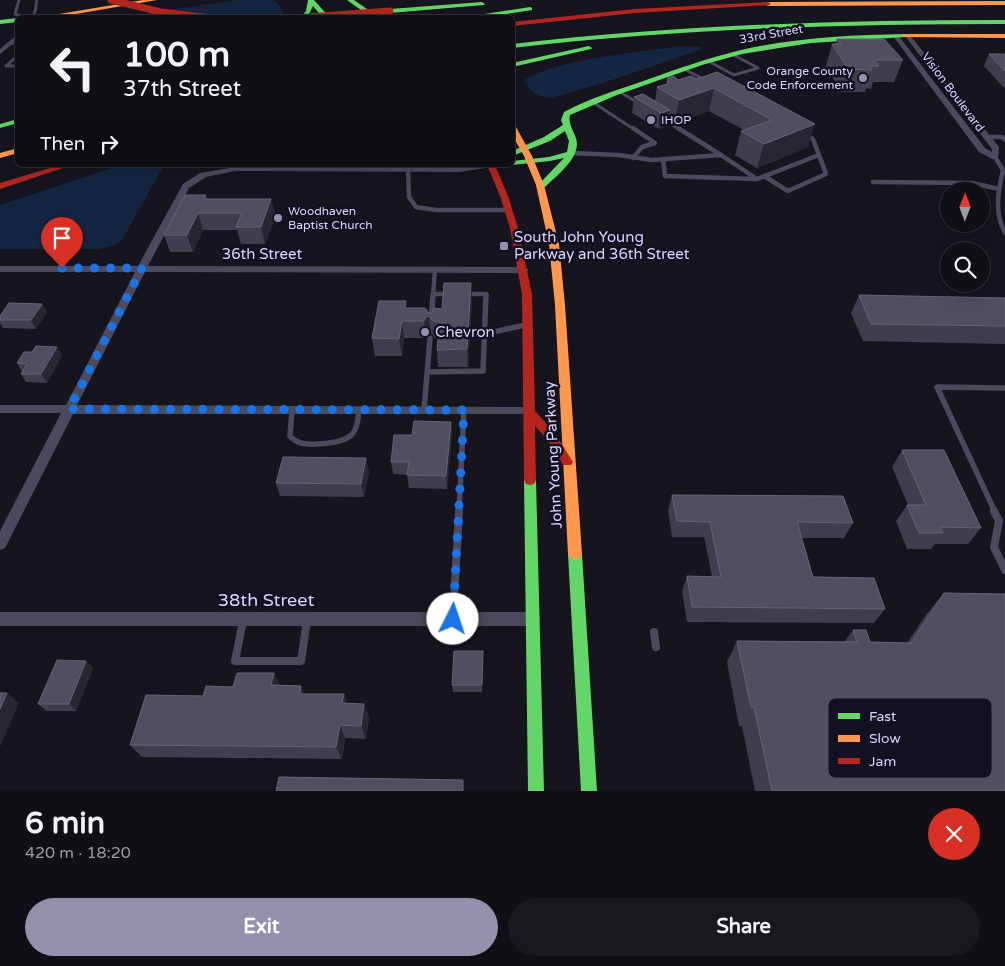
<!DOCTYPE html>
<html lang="en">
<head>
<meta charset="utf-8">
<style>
	:root { --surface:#100f16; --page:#19181f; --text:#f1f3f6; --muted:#9c9ca1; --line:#302f35; --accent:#9591ad }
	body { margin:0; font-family:"Varela Round",sans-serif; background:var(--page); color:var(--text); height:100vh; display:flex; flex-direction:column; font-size:19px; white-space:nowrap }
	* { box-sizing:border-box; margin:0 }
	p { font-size:16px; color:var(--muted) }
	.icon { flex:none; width:28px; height:28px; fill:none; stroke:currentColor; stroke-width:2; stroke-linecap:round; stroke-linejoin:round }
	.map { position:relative; height:791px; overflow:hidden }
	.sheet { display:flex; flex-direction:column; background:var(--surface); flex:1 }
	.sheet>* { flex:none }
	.hud { position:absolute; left:15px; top:15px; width:500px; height:152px; border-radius:8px; box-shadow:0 5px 20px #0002,0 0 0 1px var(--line); background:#100f16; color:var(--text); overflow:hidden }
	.needle { width:32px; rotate:1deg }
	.tools { position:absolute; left:940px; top:182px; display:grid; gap:10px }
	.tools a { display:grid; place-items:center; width:50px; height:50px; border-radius:50%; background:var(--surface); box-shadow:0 5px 20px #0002,0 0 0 1px var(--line); font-size:25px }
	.pin { position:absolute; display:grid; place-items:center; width:42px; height:42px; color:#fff; margin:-51px -21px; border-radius:50% 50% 50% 0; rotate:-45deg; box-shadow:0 0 5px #0007 }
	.pin .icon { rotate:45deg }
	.me { position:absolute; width:55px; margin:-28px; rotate:4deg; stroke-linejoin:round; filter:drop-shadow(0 0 4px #0008) }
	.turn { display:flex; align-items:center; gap:18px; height:105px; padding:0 25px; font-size:22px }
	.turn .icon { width:65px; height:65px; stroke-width:2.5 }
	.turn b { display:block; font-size:35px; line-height:42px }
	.then { display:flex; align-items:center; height:48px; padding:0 25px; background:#0003; gap:10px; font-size:19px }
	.round { display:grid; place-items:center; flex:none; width:52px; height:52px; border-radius:26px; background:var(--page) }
	.summary { display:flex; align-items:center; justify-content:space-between; height:85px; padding:0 25px }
	h1 { font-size:30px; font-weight:700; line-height:38px }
	.action { display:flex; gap:10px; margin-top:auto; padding:10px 25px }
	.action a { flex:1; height:58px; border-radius:30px; background:var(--accent); color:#fff; font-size:20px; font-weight:700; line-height:58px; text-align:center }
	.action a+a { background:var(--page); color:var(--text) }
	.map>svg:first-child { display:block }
	.water { fill:#142542 }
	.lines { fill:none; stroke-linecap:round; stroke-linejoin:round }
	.lane-far3 { stroke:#4b4a5d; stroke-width:3 }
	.lane-far2 { stroke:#4b4a5d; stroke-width:4.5 }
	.lane-far1 { stroke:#4b4a5d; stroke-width:5.5 }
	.lane { stroke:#4b4a5d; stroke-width:8 }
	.street { fill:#4b4a5d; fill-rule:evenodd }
	.fast { fill:#63d668; fill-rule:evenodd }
	.slow { fill:#ff974d; fill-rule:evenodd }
	.jam { fill:#b3261e; fill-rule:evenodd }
	.jam-bridge { stroke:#b3261e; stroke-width:7 }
	.wall { fill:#403d4c }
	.shaded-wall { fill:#282631 }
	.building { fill:#504e5f; stroke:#666377 }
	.route { stroke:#1a73e8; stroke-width:9; stroke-dasharray:0 16.2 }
	.poi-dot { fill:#9591ad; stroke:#131021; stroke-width:2 }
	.labels { text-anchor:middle; stroke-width:5; stroke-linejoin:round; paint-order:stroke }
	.far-street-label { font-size:12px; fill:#d9d4fb; stroke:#131021 }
	.far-poi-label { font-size:12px; fill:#d9d4fb; stroke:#131021; text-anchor:start }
	.poi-label { font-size:15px; fill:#d9d4fb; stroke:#131021; text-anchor:start }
	.street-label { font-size:15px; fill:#d9d4fb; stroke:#131021 }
	.near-street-label { font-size:18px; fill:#d9d4fb; stroke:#131021 }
	.key { fill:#131021; stroke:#4e4b62; stroke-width:1 }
	.key-label { font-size:14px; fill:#d9d4fb }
</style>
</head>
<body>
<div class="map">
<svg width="1005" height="791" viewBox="0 0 1005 791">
	<rect width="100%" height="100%" fill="#16141d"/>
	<!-- water -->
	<path class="water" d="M236 0H271L277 2 283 13 279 18H115Z
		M680 46 701 47 700 50 606 82 551 98C540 97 529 92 524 80 561 58 636 53 680 46Z
		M121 165H164L122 240 113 246 99 249H0V205Z"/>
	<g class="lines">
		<!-- lane-far3 -->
		<path class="lane-far3" d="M19 0 15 14 26 18
			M31 18 35 12 37 0
			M10 43H18
			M18 55 6 66H18
			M710 62 734 75 758 68 734 55
			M686 70 707 81
			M620 92 640 104
			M591 101 635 130
			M663 119 680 130"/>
		<!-- lane-far2 -->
		<path class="lane-far2" d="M633 128 655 143 642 147 633 158
			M986 137H1002L1005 140
			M571 153 619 155 652 160 721 155 678 128
			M721 155 757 179 819 155 813 139 805 135
			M995 157 1003 170C998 192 994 212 1005 233
			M663 159 665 176 756 179
			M408 169 409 197 416 207 436 210H507
			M764 176 788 191 826 174 819 155
			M873 182 972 183 999 189
			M434 294H449
			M466 294H486V296
			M433 296 435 269"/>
		<!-- lane-far1 -->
		<path class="lane-far1" d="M431 320 433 295
			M484 334 525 325
			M427 372 483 371 486 295
			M292 410 290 436C292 438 294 440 296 441 307 447 346 444 353 433 358 427 358 418 359 410
			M424 410 430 338
			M459 512 464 410
			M995 512 937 387 1005 388"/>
		<!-- lane -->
		<path class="lane" d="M994 511 999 521 994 547 1005 570
			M453 618 459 511
			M243 621 235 661H301L307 620
			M654 632 656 647"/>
		<!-- street -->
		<path class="street" d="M18 34V40L0 54V49Z
			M905 34H909L999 147 998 159H992L979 152 893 36 898 35 985 148 992 152V149L905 36Z
			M476 165H495L491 167 460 172 235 171 206 177 189 188 148 266 524 267 529 270 524 273 145 272 77 405 528 407 532 408 534 411 532 414H73L5 548 0 550V531L61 413H0V405H66L135 272H0V266H138L183 184 200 173 235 167 460 168Z
			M0 612H533L538 614 540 619 538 624 533 626H0Z"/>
		<!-- fast -->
		<path class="fast" d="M308 0H314L330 18H323L313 6 307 18H300L306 11Z
			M347 0H354L380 18H372Z
			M482 2 485 4 484 5 390 13 387 11 390 9Z
			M530 7 532 8V10L480 18H459Z
			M18 18V22L0 24V20Z
			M1005 20V24C840 24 676 29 512 48V44C676 25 840 20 1005 20Z
			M904 34 906 35V37L811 43 742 54 702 65 617 95 570 115C568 123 573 130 576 138 582 157 557 175 545 187L542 188 538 185 564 158 550 161 512 165H510H512V161L549 157 567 152 569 141 565 131 550 141 512 156V151L544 137 563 125 561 120 564 112C590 98 618 90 646 80 677 69 708 58 741 50 794 38 849 35 904 34Z
			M589 46 592 48 591 49 512 67V63Z
			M18 119V123L0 128V124Z
			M530 475 534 476 536 480 544 791H528L524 480 526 476Z
			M575 548 580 550 582 554 597 791H581L568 554 570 550Z"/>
		<!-- slow -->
		<path class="slow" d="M143 0H157L53 18H35Z
			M1005 1V5L768 6 765 4 768 2Z
			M904 34H1005V38L902 37V35Z
			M512 125 516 127 532 156 544 185 559 244 565 305 582 554 580 558 575 560 570 558 568 554 555 305 549 244 536 185 524 156 512 135Z
			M18 148V153L0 158V153Z"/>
		<!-- jam -->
		<path class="jam" d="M768 2 770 3V5L635 13 512 26V22L635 9Z
			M60 165H72L0 189V183Z
			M487 165H495L508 196 518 228 532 294 535 411 554 432 573 462 571 465H563L546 438 535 426 536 480 534 484 530 485 526 484 524 480 522 294 510 228 500 196Z"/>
		<!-- jam-bridge -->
		<path class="jam-bridge" d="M111 0 161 12 211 18
			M295 18 390 11"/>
	</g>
	<!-- wall -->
	<path class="wall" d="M837 39 903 60 894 82H873L871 89 866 88 865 92H841L826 66 832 44H835Z
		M989 54H1005V88H1004L984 66Z
		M717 72 808 147 757 168 735 155 741 131 744 130 709 111 675 123 668 119 667 126 659 129 632 113 634 97 655 101 657 87 678 80 697 79Z
		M206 195 207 199 276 216 265 244H241L237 230H203L193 252H170L164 235Z
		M859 295 1005 298V344L863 341 851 313Z
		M472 300 468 367H438L437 350 438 338H435L431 333 426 335 425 338H404L402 356H375L372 338 407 308 429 313 442 309Z
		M42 304 47 312 36 329 3 328 0 323V316Z
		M57 347 62 355 47 383 26 382 21 374 22 372 17 363 32 352Z
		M451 422 452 435 447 489 409 488 407 475 393 474 391 462 412 435Z
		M902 450 981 528 968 544H935L931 549H907L896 521 907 505H908L892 467Z
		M369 471 364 497 280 496 276 483Z
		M672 495 853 523 844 538H802L813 577 885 609 874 623 687 622 682 591 687 576H712L704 537H672L668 510Z
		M944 593 1005 791H755L742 726H739L727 662 737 641 844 642 853 630 870 642 907 643 926 615Z
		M483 651 482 692H453L452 685Z
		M86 661 93 668 76 711H46L38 704Z
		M274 673 280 685 305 694H344L347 704H364L369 717 366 739 345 738 342 759 142 757 130 745 203 696Z"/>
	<!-- shaded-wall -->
	<path class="shaded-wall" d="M714 88 709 111 675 123 679 100Z
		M670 110 667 126 659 129 661 113Z
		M815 124 808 147 757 168 764 144Z
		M271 199 276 216 265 244 261 227Z
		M198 213 203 230 193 252 187 235Z
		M471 283 472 300 468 367 467 349Z
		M42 304 47 312 36 329 31 320Z
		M429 316 431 333 426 335 425 338 424 321 425 318Z
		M402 321 404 338 402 356 399 339Z
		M57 347 62 355 47 383 41 374Z
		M451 422 452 435 447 489 446 476Z
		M366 458 369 471 364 497 361 484Z
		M86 661 93 668 76 711 69 704Z
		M274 673 281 687 271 685Z
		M301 686 308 700 300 694Z
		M7 693 19 703 0 747V709Z
		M344 694 349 708 342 703Z
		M364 704 369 717 366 739 361 726Z
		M340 725 345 738 342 759 336 747Z"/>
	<!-- building -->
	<path class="building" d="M837 39H884L903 60H874L879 66H870L872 70 848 69 832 44H841Z
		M989 54H1005V71Z
		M717 72 815 124 764 144 741 131 772 120 714 88 679 100 657 87 667 84 668 78 674 76 678 80 691 76 697 79Z
		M643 94 670 110 661 113 634 97Z
		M185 195H206L204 199H271L261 227H236L242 213H198L187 235H164Z
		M444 283H471L467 349 437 350 440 321H433L429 316 425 318 424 321H402L399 339 372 338 379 301H406L405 308H425L429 313H432L434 308 442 309Z
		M859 295 1005 298V326L871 324Z
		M9 303 42 304 31 320H0V316Z
		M36 346 57 347 41 374H21L27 364 17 363 24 352H32Z
		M414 421 451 422 446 476 407 475 409 462H391L394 435H412Z
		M902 450H944L981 528 940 527 943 533H919L907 505H926Z
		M283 457 366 458 361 484 276 483Z
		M672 495 843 496 853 523 797 522 813 577 874 578 885 609 692 607 687 576 721 577 710 522 677 521Z
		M944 593 1005 594V791H772L754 707H751L737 641 857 642 853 630H866L870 642 911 643Z
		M454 651H483L482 685H452Z
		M57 660 86 661 69 704H38Z
		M237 673H274L271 685 301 686 300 694H344L342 703 364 704 361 726 340 725 336 747 130 745 146 695 203 696 206 686 233 687Z
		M0 693H7L0 709Z
		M279 777 463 780V791H276Z"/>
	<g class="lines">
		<!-- route -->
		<path class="route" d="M62 268H142L69 409 464 410 453 619"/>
	</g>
	<!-- markers -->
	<g class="poi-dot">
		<circle cx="863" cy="78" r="5"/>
		<circle cx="651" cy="120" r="5"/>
		<circle cx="278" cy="218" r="5"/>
		<rect x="499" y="241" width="10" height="10" rx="2.5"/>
		<circle cx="425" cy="332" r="5"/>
	</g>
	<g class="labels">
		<!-- far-street labels -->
		<g class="far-street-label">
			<text transform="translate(771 34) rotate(-10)" y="4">33rd Street</text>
			<text transform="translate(953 92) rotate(53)" y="4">Vision Boulevard</text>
		</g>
		<!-- far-poi labels -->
		<g class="far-poi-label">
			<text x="853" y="75" text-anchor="end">Orange County<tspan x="853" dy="14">Code Enforcement</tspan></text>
			<text x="661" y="124">IHOP</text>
			<text x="288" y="215">Woodhaven<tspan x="288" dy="14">Baptist Church</tspan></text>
		</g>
		<!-- poi labels -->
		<g class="poi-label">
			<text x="514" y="242">South John Young<tspan x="514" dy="17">Parkway and 36th Street</tspan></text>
			<text x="435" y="337">Chevron</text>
		</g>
		<!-- street labels -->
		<g class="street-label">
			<text x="262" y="259">36th Street</text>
			<text transform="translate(553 455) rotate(-93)" y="5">John Young Parkway</text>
		</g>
		<!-- near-street labels -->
		<g class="near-street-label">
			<text x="266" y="606">38th Street</text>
		</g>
	</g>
	<!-- legend -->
	<rect x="828" y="698" width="164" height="80" rx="8" class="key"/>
	<rect x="838" y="713" width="22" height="6" fill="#63d668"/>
	<rect x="838" y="735" width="22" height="7" fill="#ff974d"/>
	<rect x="838" y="758" width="22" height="6" fill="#b3261e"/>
	<g class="key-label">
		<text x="869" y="721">Fast</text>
		<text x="869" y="743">Slow</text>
		<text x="869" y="766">Jam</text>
	</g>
</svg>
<div class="tools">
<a><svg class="needle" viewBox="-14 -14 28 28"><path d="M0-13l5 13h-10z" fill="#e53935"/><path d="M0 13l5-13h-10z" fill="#9c9ca1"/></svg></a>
<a><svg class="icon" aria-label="search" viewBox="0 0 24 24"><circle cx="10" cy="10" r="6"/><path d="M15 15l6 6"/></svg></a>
</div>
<div class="pin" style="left:62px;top:268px;background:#d93025"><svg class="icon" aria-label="arrive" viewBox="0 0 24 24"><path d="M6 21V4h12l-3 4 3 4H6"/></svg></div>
<svg class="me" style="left:453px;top:619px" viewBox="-20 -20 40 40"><circle r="19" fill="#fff"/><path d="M0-13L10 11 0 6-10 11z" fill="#1a73e8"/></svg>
<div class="hud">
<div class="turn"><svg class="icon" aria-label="left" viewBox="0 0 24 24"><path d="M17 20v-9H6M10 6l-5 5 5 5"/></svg><div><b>100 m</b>37th Street</div></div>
<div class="then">Then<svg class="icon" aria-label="right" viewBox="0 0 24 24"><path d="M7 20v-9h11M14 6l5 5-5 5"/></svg></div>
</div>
</div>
<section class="sheet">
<div class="summary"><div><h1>6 min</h1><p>420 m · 18:20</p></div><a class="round" style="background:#d93025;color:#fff"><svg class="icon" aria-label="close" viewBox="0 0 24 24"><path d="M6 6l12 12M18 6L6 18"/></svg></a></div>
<div class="action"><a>Exit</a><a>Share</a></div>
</section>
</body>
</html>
